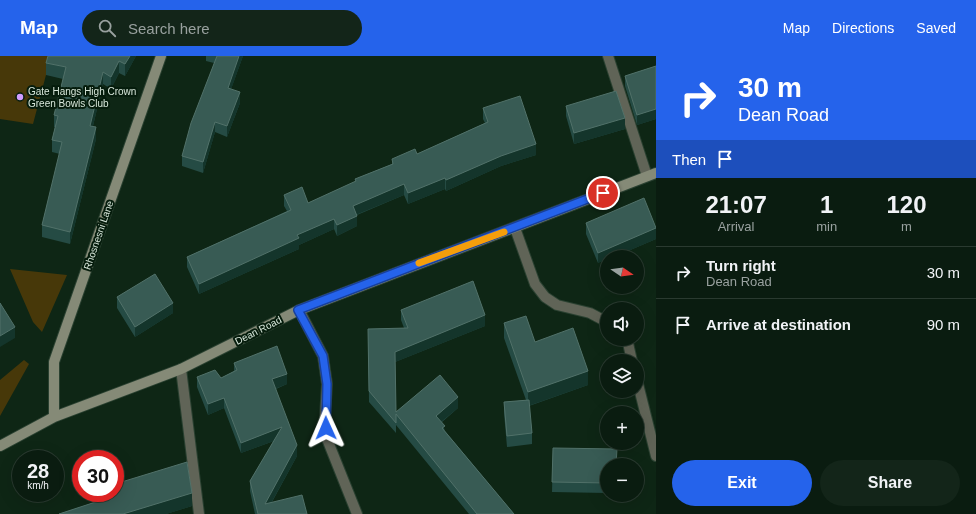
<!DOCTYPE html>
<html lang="en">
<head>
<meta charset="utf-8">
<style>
	:root { --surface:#0a1c10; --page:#132519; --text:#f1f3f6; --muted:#99a19f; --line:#2a3a30; --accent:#2563eb }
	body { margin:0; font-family:Helvetica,sans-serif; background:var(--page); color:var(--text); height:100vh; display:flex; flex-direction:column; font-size:15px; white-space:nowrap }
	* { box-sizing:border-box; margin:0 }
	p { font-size:13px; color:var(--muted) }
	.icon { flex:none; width:22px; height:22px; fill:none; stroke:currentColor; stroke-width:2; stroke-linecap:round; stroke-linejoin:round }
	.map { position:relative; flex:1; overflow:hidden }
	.sheet { display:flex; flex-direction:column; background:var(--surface); width:320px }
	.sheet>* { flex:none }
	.guide { background:#2563eb; color:#fff; overflow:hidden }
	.needle { width:26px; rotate:103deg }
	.controls { position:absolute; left:600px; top:194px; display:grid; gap:8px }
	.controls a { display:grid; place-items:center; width:44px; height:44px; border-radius:50%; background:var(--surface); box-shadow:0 4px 16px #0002,0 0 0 1px var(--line); font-size:20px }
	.speed { position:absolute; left:12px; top:394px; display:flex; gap:8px; font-size:20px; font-weight:700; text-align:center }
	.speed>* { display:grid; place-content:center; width:52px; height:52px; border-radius:50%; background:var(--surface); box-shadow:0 4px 16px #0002,0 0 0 1px var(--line); line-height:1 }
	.speed small { font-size:10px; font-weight:400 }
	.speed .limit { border:6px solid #d22; background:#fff; color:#111 }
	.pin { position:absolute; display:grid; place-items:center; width:34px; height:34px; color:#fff; margin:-17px; border:2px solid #fff; border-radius:50%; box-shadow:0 1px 4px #0007 }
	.me { position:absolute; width:44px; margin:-22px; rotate:359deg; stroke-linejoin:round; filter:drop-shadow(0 0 3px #0008) }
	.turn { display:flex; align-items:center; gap:14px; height:84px; padding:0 16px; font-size:18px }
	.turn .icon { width:52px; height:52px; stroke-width:2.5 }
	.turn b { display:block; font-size:28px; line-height:34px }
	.then { display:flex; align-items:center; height:38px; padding:0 16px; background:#0003; gap:8px; font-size:15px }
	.eta { display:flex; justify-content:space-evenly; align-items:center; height:68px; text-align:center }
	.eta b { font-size:24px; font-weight:700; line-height:28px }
	.primary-button { display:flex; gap:8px; margin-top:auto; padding:8px 16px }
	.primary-button a { flex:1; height:46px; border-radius:24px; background:var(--accent); color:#fff; font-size:16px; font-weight:700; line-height:46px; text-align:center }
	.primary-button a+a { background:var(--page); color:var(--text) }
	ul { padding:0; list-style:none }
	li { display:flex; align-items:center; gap:12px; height:52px; padding:0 16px; border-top:1px solid var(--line) }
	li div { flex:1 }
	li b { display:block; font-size:15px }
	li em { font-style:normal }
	header { display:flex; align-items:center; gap:24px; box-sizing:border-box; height:56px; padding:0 20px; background:var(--accent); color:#fff }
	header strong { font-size:19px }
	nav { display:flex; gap:22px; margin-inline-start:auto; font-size:14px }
	.search { width:280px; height:36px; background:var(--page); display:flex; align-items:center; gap:10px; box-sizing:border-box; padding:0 14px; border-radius:22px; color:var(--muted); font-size:15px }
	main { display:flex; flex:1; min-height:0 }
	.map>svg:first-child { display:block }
	.green { fill:#473809 }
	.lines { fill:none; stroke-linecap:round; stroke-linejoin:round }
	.lane-casing { stroke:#2a4131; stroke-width:12 }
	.street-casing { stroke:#2a4131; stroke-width:12 }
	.secondary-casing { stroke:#2a4131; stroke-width:12 }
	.lane { stroke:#606457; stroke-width:10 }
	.street { stroke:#606457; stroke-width:10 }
	.secondary { stroke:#858a77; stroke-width:10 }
	.wall { fill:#254b44 }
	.shaded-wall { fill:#14352b }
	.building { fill:#385b54; stroke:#517169 }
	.route-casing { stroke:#184099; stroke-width:10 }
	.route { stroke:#2563eb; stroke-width:7 }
	.slow { stroke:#f59e0b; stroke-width:7 }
	.poi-dot { fill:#d09dff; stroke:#051c0c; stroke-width:1.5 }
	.labels { text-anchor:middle; stroke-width:4; stroke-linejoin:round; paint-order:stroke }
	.poi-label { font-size:10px; fill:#d7e6da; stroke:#051c0c; text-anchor:start }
	.street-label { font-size:10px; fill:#d7e6da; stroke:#051c0c }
</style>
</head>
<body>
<header>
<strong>Map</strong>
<div class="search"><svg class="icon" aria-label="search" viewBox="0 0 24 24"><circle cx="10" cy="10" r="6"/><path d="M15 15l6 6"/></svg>Search here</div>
<nav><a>Map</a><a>Directions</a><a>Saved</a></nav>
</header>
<main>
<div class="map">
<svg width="656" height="458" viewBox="0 0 656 458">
	<rect width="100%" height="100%" fill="#0e2615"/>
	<!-- green -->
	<path class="green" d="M0 0H51L33 68 0 63Z
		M10 213 67 219 42 276 33 266Z
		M24 304 29 308 0 360V324Z"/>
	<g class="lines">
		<!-- lane casing -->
		<g class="lane-casing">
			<path id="lane" d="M608 0 647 120
				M181 313 199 458"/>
		</g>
		<!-- street casing -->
		<g class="street-casing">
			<path id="street" d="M515 172 535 228 545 241 557 249 590 257 607 266
				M299 254 323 300 327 328 325 361 327 383 357 458
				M624 283 628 287 632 305
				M637 324 656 400"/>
		</g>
		<!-- secondary casing -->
		<g class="secondary-casing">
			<path id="secondary" d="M54 361V306L161 0
				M0 390 54 361 181 313 299 254 656 117"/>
		</g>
		<!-- lane -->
		<use href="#lane" class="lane"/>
		<!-- street -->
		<use href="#street" class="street"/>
		<!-- secondary -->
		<use href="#secondary" class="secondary"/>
	</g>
	<!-- wall -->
	<path class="wall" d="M48 0H136L125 20 119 17 111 33 103 28 93 70 96 83 70 188 42 181V169L60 98 52 96V84L55 71H54V59L63 23 46 19V7Z
		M206 0H243L231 33 240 47 227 81 215 76 203 117 182 110V100L214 7 206 5Z
		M656 10V63L637 69 625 30V20Z
		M566 50 625 73 574 88 566 60Z
		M483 52 536 99 501 110 446 135 445 133 408 148 404 139 357 159V170L337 180 334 173 299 189V193L199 238 187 211V201L287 155 284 150V139L308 147 355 126V123L392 108V103L417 98 485 67 483 63Z
		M586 167 656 171V183L614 201H607L598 207 586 178Z
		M117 241 173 257 135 281 117 252Z
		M401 254 485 270 395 306 396 356 458 352 442 366 445 375 514 458H469L396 369V377L369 346 368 273 404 272 401 264Z
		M504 267 535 286 588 329 529 350 532 377V388L507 391 504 357V346L526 344 504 282Z
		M234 307 287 328 276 333 297 400 272 446 307 458H255L250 435V425L274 385 241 397 224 352 208 359 197 331V321L221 322 234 315Z
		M553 392 607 409V437L552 436Z
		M110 437H115L192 450 166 458H59L110 441Z"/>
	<!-- shaded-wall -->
	<path class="shaded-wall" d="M130 0H136L125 20V8Z
		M239 0H243L228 42V32Z
		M119 5V17L111 33V21Z
		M103 16V28L90 82V70Z
		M240 36V47L227 81V70Z
		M656 53V63L637 69V59Z
		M625 62V73L574 88V77Z
		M215 66V76L203 117V106Z
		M96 71V83L70 188V176Z
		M536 88V99L501 110 446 135V124L501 100Z
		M445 122V133L408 148V137Z
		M404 128V139L353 160V150Z
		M357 160V170L337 180V169Z
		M334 163V173L299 189V193L199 238V228L297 179Z
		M656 172V183L614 201H607V204L598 207V197Z
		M173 247V257L135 281V271Z
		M485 259V270L395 306V296Z
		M15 271V282L0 291V280Z
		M588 315V329L528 350V336Z
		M287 318V328L272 334V323Z
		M458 341V352L436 370V360Z
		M224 342V352L208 359V348Z
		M282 371V382L241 397V387Z
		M297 389V400L265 458V448Z
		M192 437V450L166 458H123Z"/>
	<!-- building -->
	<path class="building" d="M48 0H130L125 8 119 5 111 21 103 16 90 70 96 71 70 176 42 169 62 86 52 84 58 60 54 59 66 11 46 7Z
		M217 0H239L228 32 240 36 227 70 215 66 203 106 182 100 191 67Z
		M656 10V53L637 59 625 20Z
		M616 35 625 62 574 77 566 50Z
		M520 40 536 88 501 100 446 124 445 122 408 137 404 128 353 150 357 160 337 169 334 163 297 179 299 182 199 228 187 201 291 154 284 139 302 131 308 147 356 125 355 123 393 108 392 103 415 93 417 98 488 66 483 52Z
		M644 142 656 172 598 197 586 167Z
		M155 218 173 247 135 271 117 241Z
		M473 225 485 259 395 296 396 356 440 319 458 341 436 360 445 370 442 372 514 458H477L396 358V367L369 335 368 273 408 272 401 254Z
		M0 247 15 271 0 280Z
		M526 260 535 286 573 272 588 315 528 336 504 267Z
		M277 290 287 318 272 323 297 389 265 448 302 439 307 458H258L250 425 282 371 241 387 224 342 208 348 197 321 215 314 221 322 237 314 234 307Z
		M529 344 532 377 507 380 504 346Z
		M553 392 617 393 616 409H607V427L552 426Z
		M187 406 192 437 123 458H59L114 440 113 437H115V428Z"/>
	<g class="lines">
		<!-- route casing -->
		<g class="route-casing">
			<path id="route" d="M326 372 327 328 323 300 298 254 603 137"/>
		</g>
		<!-- route -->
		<use href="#route" class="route"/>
		<!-- slow -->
		<path class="slow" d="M419 207 504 176"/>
	</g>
	<!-- markers -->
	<circle class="poi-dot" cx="20" cy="41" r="4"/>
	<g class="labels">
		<!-- poi labels -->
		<g class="poi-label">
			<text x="28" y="39">Gate Hangs High Crown<tspan x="28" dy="12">Green Bowls Club</tspan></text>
		</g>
		<!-- street labels -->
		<g class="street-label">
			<text transform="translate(98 179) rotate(-71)" y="4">Rhosnesni Lane</text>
			<text transform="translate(258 274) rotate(-27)" y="4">Dean Road</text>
		</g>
	</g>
</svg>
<div class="controls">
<a><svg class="needle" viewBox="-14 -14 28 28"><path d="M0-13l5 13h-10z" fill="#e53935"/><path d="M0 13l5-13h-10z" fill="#99a19f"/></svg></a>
<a><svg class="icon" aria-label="sound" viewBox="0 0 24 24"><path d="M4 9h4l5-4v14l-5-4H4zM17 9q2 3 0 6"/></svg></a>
<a><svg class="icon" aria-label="layers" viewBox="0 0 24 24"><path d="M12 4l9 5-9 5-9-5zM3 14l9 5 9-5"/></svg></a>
<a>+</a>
<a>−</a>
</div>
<div class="speed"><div>28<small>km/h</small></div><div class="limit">30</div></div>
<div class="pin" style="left:603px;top:137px;background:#d93025"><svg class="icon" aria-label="arrive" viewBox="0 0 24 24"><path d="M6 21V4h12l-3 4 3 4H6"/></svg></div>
<svg class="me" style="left:326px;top:372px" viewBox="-20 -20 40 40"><path d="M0-17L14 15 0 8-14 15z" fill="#2563eb" stroke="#fff" stroke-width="4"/></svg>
</div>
<section class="sheet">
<div class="guide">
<div class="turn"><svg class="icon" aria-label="right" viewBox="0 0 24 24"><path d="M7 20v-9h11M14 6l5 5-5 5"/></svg><div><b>30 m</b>Dean Road</div></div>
<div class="then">Then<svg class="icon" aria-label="arrive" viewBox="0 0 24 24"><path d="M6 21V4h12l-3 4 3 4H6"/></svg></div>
</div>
<div class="eta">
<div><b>21:07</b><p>Arrival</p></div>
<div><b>1</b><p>min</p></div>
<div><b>120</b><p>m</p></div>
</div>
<ul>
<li><svg class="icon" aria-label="right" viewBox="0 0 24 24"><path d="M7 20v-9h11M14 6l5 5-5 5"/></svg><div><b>Turn right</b><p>Dean Road</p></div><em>30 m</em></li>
<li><svg class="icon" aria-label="arrive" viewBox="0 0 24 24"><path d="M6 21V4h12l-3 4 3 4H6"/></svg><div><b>Arrive at destination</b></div><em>90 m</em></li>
</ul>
<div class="primary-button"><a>Exit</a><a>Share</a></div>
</section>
</main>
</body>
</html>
